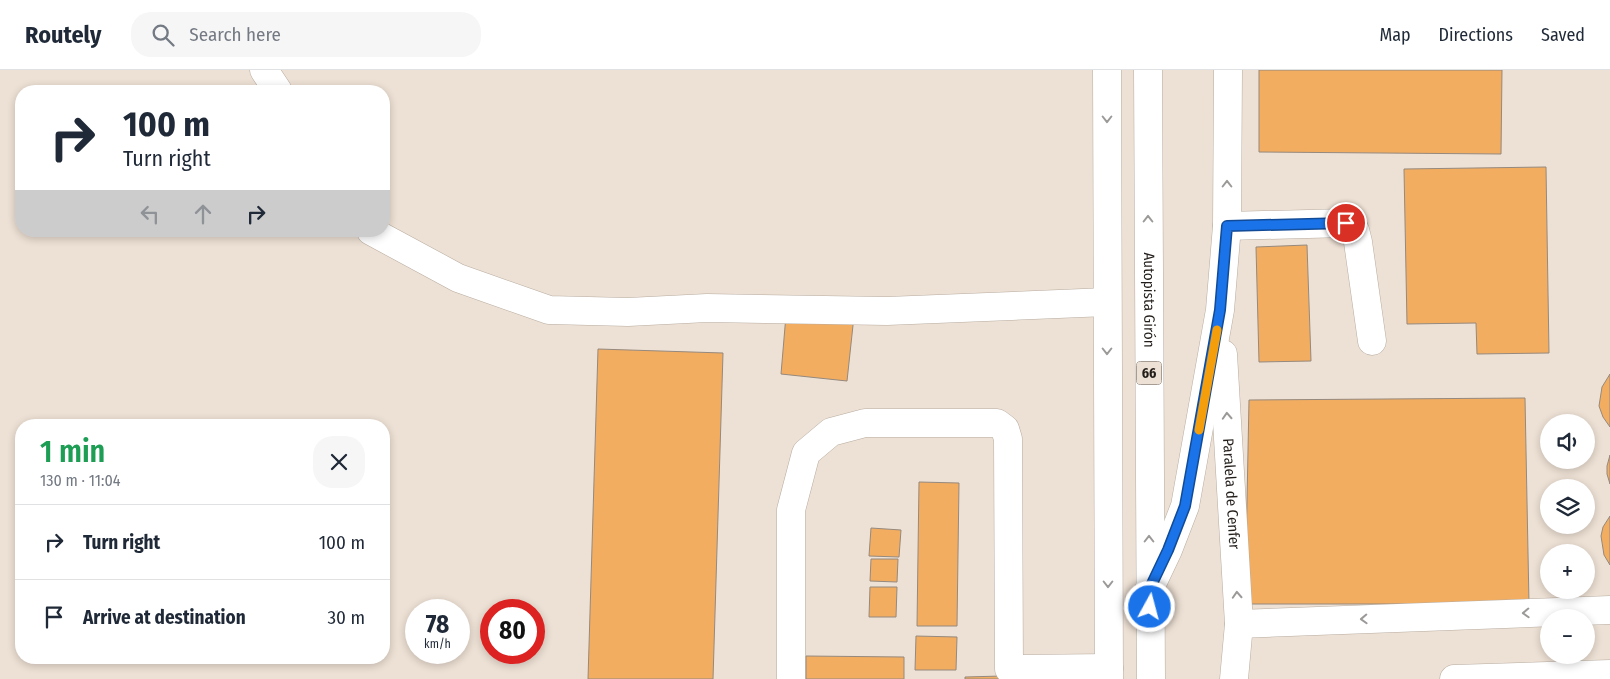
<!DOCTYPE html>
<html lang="en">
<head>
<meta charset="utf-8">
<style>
	:root { --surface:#fff; --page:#f6f6f7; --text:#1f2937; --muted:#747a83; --line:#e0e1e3 }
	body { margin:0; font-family:"Fira Sans Condensed",sans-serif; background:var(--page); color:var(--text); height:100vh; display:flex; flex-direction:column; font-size:19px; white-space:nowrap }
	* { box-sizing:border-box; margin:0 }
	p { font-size:16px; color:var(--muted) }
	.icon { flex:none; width:28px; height:28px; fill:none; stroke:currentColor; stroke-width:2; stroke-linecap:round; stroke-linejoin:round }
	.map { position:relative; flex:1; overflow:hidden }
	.drawer { position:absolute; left:15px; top:349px; width:375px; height:245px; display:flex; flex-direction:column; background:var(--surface); border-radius:20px; box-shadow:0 2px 8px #0003 }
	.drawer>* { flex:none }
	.guide { position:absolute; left:15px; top:15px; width:375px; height:152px; border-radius:20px; box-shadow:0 2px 8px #0003; background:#fff; color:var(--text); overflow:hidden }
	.fabs { position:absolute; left:1540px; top:344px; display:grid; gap:10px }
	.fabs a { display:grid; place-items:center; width:55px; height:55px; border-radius:50%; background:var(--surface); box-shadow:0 2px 8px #0003; font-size:25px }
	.speed { position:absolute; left:405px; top:529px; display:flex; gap:10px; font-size:25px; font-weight:700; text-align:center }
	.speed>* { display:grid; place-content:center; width:65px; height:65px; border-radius:50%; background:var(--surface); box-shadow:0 2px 8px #0003; line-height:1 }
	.speed small { font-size:12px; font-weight:400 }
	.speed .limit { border:8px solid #d22; background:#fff; color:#111 }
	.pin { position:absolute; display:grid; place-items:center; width:42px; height:42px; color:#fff; margin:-21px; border:2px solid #fff; border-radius:50%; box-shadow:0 1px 5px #0007 }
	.me { position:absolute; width:55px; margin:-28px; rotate:7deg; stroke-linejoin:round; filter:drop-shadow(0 0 4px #0008) }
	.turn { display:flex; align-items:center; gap:18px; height:105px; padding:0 25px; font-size:22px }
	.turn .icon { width:65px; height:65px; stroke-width:2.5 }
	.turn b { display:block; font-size:35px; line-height:42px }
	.lanes { display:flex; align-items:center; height:48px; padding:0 25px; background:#0003; justify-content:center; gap:25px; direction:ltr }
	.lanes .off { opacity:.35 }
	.round { display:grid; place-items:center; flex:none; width:52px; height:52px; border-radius:20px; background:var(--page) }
	.head { display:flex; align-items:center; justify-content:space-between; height:85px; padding:0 25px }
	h1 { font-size:30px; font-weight:600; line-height:38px; color:#1e9e55 }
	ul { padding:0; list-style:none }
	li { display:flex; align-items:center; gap:15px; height:75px; padding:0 25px; border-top:1px solid var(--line) }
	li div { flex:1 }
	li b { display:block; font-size:19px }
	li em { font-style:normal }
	header { display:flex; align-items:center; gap:30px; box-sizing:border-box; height:70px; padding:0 25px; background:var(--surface); border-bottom:1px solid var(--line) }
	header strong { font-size:24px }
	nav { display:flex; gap:28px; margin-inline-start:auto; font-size:18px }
	.search { width:350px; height:45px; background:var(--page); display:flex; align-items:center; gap:12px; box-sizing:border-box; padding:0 18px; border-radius:20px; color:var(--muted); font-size:19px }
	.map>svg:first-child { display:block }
	.building { fill:#f3ad60; stroke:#95897e }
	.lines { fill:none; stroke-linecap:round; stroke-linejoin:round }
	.minor-casing { stroke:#b8aca0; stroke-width:29 }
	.highway-casing { stroke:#b8aca0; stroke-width:29 }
	.minor { stroke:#fff; stroke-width:28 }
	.highway { stroke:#fff; stroke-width:28 }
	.oneway { stroke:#9c9a98 }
	.route-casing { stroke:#114b97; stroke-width:12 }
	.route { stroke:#1a73e8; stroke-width:9 }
	.slow { stroke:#f59e0b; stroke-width:9 }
	.labels { text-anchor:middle; stroke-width:4; stroke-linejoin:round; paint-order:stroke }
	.shield { fill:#ede0d4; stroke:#605852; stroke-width:1 }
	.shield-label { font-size:14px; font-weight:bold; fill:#231e1a }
	.street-label { font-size:15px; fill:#231e1a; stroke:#ede0d4 }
</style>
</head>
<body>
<header>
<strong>Routely</strong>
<div class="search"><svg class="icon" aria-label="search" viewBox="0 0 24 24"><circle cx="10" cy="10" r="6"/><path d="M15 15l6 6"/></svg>Search here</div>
<nav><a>Map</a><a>Directions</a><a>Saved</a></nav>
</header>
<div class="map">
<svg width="1610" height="609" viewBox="0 0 1610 609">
	<rect width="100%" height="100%" fill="#ede0d4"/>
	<!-- building -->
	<path class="building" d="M1259 0H1502L1501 84 1259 82Z
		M1546 97 1549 283 1477 284 1476 253 1407 254 1404 99Z
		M1307 175 1311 291 1259 292 1256 177Z
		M786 245 854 246 847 311 781 304Z
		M598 279 723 283 713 609H588Z
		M1610 304V357L1603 347 1599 336 1602 317Z
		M1525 328 1529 534H1245L1249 330Z
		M1610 385V414L1607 404V396Z
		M919 412 959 413 957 556H917Z
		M1610 446V495L1604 485 1601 466 1603 457Z
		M871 458 901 460 899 487 869 486Z
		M871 489H898L897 512 870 511Z
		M870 517H897L896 547H869Z
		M916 566 957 567 956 600H915Z
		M806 586 904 587V609H806Z
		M1002 606V609H965V607Z"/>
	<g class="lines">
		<!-- minor casing -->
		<g class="minor-casing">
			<g id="minor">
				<path d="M264 0 278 21"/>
				<path d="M1227 156 1346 153 1355 160 1358 172 1372 271"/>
				<path d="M371 161 458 208 549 240 628 242 707 238 887 241 1107 232"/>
				<path id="s1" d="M1223 284 1239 554 1234 609"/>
				<path d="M1149 520 1168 480 1185 436 1220 240 1227 156 1228 0"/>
				<path d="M1239 554 1610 540"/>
				<path d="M791 609V440L806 383 831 362 865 353H997L1005 359 1008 369 1009 599 1109 598"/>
				<path d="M1454 609 1610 604"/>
			</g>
		</g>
		<!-- highway casing -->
		<g class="highway-casing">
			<g id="highway">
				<path d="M1107 0 1109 609"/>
				<path id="s2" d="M1148 0 1151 609"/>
			</g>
		</g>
		<!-- minor -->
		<use href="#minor" class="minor"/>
		<!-- highway -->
		<use href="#highway" class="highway"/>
	</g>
	<!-- one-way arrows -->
	<defs><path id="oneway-chevron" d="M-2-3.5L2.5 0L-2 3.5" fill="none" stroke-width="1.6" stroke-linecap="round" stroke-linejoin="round" transform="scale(1.25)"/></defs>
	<g class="oneway">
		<use href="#oneway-chevron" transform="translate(1107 49) rotate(90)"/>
		<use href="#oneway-chevron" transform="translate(1227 114) rotate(-90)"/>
		<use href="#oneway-chevron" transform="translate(1148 149) rotate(-90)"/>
		<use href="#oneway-chevron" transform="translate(1107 281) rotate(90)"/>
		<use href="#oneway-chevron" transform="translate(1227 346) rotate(-93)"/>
		<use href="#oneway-chevron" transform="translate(1149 469) rotate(-90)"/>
		<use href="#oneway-chevron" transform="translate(1108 514) rotate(90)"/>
		<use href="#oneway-chevron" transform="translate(1237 525) rotate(-93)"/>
		<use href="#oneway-chevron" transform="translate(1526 543) rotate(178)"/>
		<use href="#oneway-chevron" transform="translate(1364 549) rotate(178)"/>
	</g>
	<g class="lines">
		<!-- route casing -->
		<g class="route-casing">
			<path id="route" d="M1150 537 1149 520 1168 480 1185 436 1220 240 1227 156 1346 153"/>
		</g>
		<!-- route -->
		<use href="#route" class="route"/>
		<!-- slow -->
		<path class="slow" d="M1199 360 1217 260"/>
	</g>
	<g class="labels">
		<!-- shield labels -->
		<rect class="shield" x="1136.5" y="291.5" width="25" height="23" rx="4"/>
		<g class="shield-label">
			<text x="1149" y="308">66</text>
		</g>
		<!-- street labels -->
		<g class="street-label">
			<text dy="5" stroke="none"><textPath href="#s2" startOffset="230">Autopista Girón</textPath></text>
			<text dy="5" stroke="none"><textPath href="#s1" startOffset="140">Paralela de Cenfer</textPath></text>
		</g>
	</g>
</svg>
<div class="fabs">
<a><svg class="icon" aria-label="sound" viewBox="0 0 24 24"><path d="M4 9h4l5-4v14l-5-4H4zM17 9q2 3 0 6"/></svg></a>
<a><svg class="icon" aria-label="layers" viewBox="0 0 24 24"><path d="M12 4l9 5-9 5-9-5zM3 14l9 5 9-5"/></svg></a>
<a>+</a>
<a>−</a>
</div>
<div class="speed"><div>78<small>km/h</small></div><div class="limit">80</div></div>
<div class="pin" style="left:1346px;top:153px;background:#d93025"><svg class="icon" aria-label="arrive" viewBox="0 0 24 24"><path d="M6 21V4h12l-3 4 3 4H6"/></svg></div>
<svg class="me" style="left:1150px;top:537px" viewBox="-20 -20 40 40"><circle r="17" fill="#1a73e8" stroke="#fff" stroke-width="3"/><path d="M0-11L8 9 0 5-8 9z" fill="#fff"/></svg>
<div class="guide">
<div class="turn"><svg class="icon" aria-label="right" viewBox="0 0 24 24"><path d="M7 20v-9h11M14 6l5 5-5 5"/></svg><div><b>100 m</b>Turn right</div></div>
<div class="lanes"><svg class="icon off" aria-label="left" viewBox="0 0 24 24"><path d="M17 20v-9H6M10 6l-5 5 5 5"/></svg><svg class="icon off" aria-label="ahead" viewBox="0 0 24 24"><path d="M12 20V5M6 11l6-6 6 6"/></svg><svg class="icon" aria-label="right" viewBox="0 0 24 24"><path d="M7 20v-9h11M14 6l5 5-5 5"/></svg></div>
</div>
<section class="drawer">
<div class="head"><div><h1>1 min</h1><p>130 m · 11:04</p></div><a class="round"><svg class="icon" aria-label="close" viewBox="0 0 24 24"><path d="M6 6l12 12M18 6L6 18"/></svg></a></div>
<ul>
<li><svg class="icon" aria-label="right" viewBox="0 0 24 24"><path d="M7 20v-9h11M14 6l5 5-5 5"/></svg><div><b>Turn right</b></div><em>100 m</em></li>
<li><svg class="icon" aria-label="arrive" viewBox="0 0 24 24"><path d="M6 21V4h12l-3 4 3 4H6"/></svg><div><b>Arrive at destination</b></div><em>30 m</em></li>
</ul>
</section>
</div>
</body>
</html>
